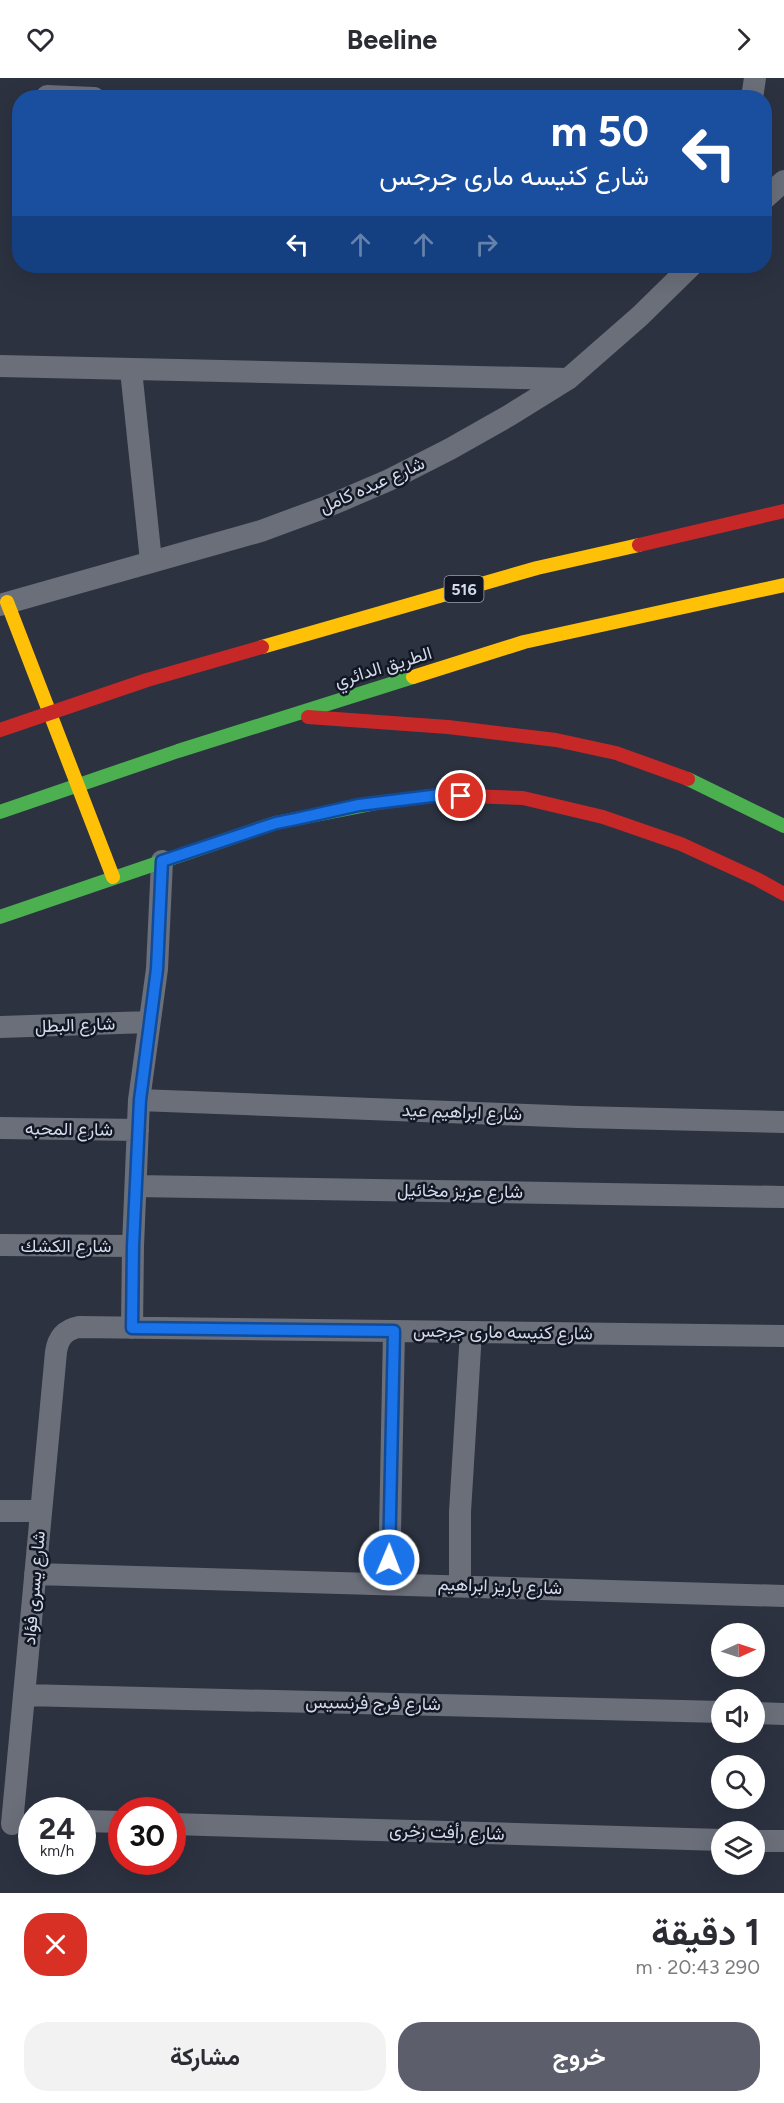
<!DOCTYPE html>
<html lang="ar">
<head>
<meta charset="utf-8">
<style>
	:root { --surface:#fff; --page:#f2f2f3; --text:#2b2b33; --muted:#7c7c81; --accent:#5c5f6b }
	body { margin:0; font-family:Figtree,Vazirmatn,sans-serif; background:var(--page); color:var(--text); direction:rtl; height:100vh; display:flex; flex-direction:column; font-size:22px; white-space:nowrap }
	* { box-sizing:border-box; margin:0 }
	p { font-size:20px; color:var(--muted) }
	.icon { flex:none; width:33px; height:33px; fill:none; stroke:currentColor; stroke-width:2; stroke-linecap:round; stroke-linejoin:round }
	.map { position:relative; height:1815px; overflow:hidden; direction:ltr }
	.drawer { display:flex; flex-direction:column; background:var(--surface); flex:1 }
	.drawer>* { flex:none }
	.hud { position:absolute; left:12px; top:12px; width:760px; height:183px; border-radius:24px; box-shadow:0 6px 24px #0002; direction:rtl; background:#1a4fa0; color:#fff; overflow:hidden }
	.needle { width:39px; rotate:87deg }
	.fabs { position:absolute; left:711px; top:1545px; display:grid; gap:12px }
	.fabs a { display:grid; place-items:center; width:54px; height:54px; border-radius:50%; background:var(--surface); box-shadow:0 6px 24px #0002; font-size:30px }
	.speed { position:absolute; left:18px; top:1719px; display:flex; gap:12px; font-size:30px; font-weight:700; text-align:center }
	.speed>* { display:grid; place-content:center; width:78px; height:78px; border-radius:50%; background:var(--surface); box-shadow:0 6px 24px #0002; line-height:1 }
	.speed small { font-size:15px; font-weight:400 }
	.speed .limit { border:9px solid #d22; background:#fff; color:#111 }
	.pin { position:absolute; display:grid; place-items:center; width:51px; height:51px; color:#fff; margin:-26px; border:3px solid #fff; border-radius:50%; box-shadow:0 2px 6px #0007 }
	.me { position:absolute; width:66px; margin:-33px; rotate:1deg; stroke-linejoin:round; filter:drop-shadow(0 0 4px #0008) }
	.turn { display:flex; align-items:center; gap:21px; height:126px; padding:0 24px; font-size:27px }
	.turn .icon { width:78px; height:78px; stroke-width:2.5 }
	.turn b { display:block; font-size:42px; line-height:51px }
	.lanes { display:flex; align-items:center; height:57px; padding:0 24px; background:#0003; justify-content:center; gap:30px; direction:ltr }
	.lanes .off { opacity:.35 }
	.round { display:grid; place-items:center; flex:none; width:63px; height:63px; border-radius:24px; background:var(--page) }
	.summary { display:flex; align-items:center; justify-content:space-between; height:102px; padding:0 24px }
	h1 { font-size:36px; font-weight:700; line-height:45px }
	.action { display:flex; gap:12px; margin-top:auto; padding:12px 24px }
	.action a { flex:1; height:69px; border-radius:24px; background:var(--accent); color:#fff; font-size:24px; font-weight:700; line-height:69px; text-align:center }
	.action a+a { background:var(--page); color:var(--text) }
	header { display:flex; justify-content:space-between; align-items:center; height:78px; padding:0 24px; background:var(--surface); font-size:27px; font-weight:700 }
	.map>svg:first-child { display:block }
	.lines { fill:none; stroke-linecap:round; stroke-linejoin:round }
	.street { stroke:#6b6f7a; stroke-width:22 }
	.fast { stroke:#4caf50; stroke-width:14 }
	.slow { stroke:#ffc107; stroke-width:14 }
	.jam { stroke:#c62828; stroke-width:14 }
	.route-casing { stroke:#114b97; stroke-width:15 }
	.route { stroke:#1a73e8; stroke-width:10 }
	.labels { text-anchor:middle; stroke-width:5; stroke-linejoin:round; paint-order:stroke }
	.shield { fill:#121723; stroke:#99a0af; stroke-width:1.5 }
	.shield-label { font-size:16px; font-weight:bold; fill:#d3daeb }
	.street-label { font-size:18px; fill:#d3daeb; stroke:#121723 }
</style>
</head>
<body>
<header><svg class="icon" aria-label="forward" viewBox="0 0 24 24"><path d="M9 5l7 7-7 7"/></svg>Beeline<svg class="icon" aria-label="heart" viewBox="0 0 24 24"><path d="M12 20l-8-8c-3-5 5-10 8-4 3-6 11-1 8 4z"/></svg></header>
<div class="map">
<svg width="784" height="1815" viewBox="0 0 784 1815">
	<rect width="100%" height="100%" fill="#2c3240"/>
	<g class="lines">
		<!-- street -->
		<path class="street" d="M47 18 94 20
			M752 20 755 0
			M765 120 784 103
			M0 288 568 301
			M131 292 151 483
			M0 527 261 453 326 429 389 402 450 371 510 337 568 301 640 238 691 188
			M0 949 149 944
			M139 1022 578 1039 784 1044
			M0 1050 138 1052
			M136 1108 784 1119
			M0 1167 133 1168
			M132 1250 133 1168 139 1022 157 891 162 783
			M0 1433H41
			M35 1496 784 1518
			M389 1505 394 1253
			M460 1507V1434L471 1254
			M24 1617 722 1634
			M754 1635 784 1636
			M82 1743 122 1744
			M12 1746 56 1274C58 1260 64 1252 79 1249L784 1258
			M172 1746 722 1762
			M754 1763H784"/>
		<!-- fast -->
		<path class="fast" d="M688 701 784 748
			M0 734 178 673 413 599
			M0 839 275 745 377 725"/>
		<!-- slow -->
		<path class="slow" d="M7 524 113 799
			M262 569 537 490 639 467
			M413 599 524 564 784 507"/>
		<!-- jam -->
		<path class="jam" d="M639 467 784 433
			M308 639 448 649 556 662 616 675 688 701
			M0 652 147 602 262 569
			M377 725 440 717 523 720 603 739 681 766 757 801 784 816"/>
	</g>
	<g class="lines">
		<!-- route casing -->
		<g class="route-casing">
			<path id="route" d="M389 1482 394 1253 132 1250 133 1168 140 1022 157 891 162 783 276 745 296 741 359 727 440 717 461 718"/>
		</g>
		<!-- route -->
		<use href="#route" class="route"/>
	</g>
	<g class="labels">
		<!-- shield labels -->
		<rect class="shield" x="444.5" y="498" width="39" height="26" rx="4.5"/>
		<g class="shield-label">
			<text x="464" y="517">516</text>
		</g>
		<!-- street labels -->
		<g class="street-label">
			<text transform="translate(372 407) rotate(-24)" y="6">شارع عبده كامل</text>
			<text transform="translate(383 589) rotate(-17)" y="6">الطريق الدائري</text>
			<text transform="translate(75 947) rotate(-2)" y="6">شارع البطل</text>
			<text transform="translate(462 1034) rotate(2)" y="6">شارع ابراهيم عيد</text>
			<text transform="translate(69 1051) rotate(1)" y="6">شارع المحبه</text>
			<text transform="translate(460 1113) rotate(1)" y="6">شارع عزيز مخائيل</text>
			<text x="66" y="1174">شارع الكشك</text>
			<text transform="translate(503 1254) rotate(1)" y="6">شارع كنيسه مارى جرجس</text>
			<text transform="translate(500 1508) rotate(2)" y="6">شارع باريز ابراهيم</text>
			<text transform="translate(34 1510) rotate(-85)" y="6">شارع يسرى فؤاد</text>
			<text transform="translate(373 1625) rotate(1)" y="6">شارع فرج فرنسيس</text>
			<text transform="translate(447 1754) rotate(2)" y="6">شارع رأفت زخرى</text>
		</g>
	</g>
</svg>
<div class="fabs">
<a><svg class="needle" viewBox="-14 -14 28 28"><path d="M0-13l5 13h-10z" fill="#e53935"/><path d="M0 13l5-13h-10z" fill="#7c7c81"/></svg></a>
<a><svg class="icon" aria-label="sound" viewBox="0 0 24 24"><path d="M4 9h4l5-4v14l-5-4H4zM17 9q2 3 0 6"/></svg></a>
<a><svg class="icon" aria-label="search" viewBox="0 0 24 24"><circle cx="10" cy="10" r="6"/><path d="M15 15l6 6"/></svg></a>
<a><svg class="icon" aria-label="layers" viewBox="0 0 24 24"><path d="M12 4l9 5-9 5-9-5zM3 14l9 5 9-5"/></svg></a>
</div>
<div class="speed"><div>24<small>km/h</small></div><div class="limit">30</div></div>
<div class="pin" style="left:461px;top:718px;background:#d93025"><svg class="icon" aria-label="arrive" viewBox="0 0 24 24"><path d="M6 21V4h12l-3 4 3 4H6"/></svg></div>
<svg class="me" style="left:389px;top:1482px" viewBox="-20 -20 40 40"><circle r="17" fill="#1a73e8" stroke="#fff" stroke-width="3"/><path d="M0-11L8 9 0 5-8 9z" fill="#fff"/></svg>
<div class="hud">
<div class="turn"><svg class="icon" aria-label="left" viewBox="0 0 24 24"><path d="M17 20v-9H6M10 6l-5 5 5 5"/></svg><div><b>50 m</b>شارع كنيسه مارى جرجس</div></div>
<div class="lanes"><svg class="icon" aria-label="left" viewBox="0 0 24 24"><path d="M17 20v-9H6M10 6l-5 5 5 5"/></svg><svg class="icon off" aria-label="ahead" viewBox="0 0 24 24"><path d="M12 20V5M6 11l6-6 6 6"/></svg><svg class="icon off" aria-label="ahead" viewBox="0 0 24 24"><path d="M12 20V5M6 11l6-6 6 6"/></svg><svg class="icon off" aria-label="right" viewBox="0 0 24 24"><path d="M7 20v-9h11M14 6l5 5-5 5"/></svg></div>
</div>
</div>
<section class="drawer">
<div class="summary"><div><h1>1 دقيقة</h1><p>290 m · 20:43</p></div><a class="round" style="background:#d93025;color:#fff"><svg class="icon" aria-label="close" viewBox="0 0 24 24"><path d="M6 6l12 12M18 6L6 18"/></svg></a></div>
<div class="action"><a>خروج</a><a>مشاركة</a></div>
</section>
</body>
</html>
